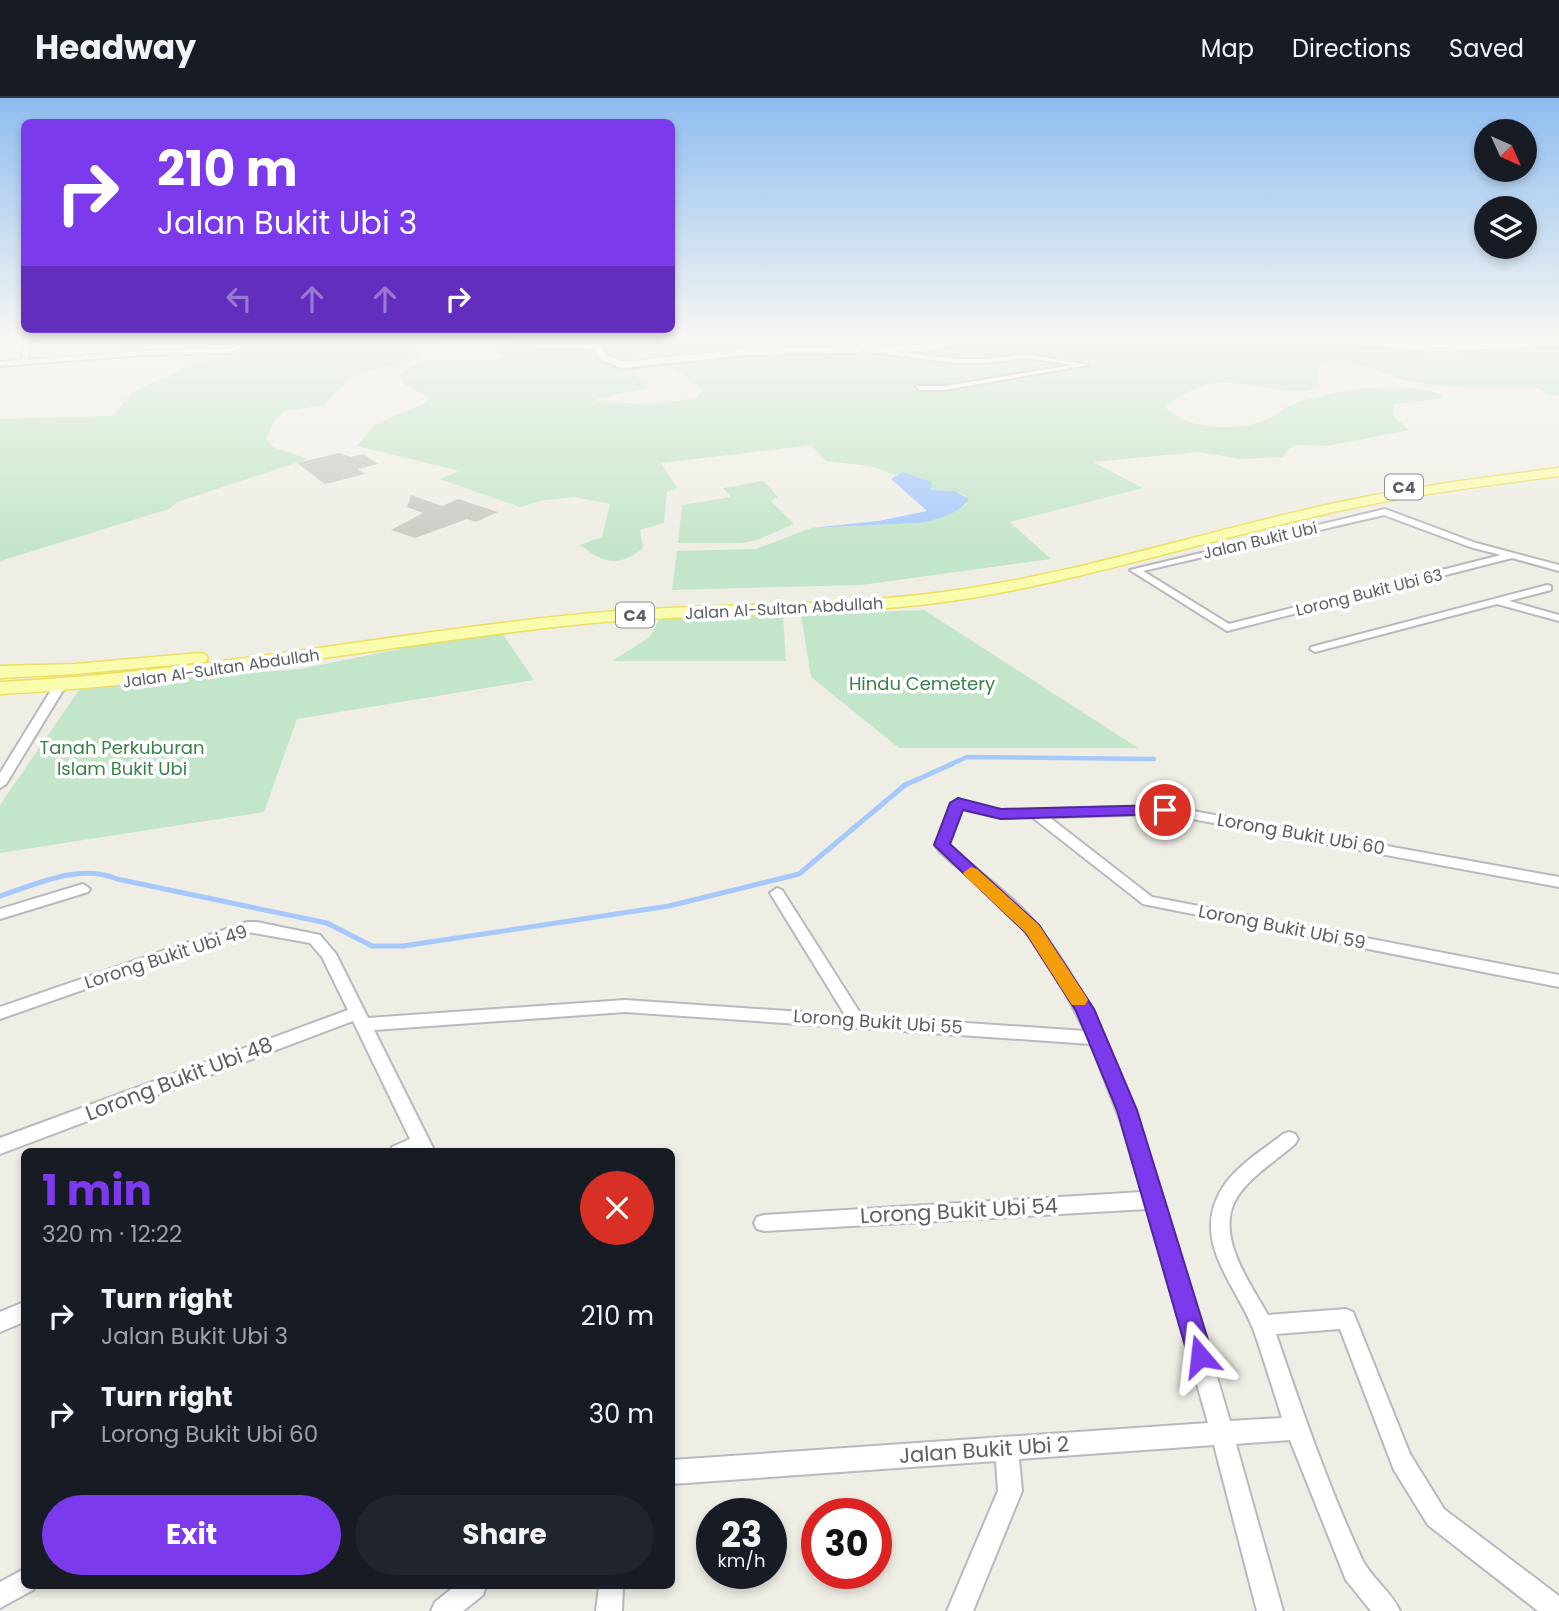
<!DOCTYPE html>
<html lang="en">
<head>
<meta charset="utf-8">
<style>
	:root { --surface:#171b24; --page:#20242c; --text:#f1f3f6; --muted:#9ea1a6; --line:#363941; --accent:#7c3aed }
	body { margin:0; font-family:Poppins,sans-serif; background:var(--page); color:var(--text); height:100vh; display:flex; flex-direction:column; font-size:26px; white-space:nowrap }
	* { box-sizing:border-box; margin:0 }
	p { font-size:23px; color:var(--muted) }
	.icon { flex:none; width:38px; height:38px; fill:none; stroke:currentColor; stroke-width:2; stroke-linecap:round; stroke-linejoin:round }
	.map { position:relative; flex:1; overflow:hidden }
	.sheet { position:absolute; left:21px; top:1050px; width:654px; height:441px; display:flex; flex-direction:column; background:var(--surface); border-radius:10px; box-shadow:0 4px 10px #0003 }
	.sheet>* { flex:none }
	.banner { position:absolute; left:21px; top:21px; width:654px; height:214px; border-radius:10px; box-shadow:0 4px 10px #0003; background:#7c3aed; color:#fff; overflow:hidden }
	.needle { width:46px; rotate:135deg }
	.tools { position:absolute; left:1474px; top:21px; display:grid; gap:14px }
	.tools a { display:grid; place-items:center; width:63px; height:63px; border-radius:50%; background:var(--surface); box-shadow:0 4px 10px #0003; font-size:35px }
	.speed { position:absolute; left:696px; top:1400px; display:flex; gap:14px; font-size:35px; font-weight:700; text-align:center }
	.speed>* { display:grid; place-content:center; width:91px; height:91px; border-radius:50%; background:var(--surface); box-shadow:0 4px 10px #0003; line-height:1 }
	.speed small { font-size:18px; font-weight:400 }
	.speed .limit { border:10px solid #d22; background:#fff; color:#111 }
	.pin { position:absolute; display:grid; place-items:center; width:60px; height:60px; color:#fff; margin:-30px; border:4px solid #fff; border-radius:50%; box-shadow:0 2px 7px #0007 }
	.me { position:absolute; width:77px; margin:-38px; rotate:343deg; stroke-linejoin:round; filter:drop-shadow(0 0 5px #0008) }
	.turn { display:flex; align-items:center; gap:24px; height:147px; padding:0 21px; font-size:32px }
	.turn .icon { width:91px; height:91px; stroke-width:2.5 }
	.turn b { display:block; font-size:49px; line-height:60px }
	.lanes { display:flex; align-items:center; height:66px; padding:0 21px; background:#0003; justify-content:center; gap:35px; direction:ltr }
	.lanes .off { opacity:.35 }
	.round { display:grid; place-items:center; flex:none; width:74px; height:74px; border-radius:37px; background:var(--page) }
	.headline { display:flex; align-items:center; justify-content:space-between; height:119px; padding:0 21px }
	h1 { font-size:42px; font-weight:700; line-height:52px; color:var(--accent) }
	.primary-button { display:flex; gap:14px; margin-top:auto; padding:14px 21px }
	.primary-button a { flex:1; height:80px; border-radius:42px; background:var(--accent); color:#fff; font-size:28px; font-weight:700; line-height:80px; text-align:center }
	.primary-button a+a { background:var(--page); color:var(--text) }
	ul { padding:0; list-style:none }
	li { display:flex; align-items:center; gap:21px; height:98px; padding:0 21px }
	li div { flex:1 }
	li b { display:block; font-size:26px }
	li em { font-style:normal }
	header { display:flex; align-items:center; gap:42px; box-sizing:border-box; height:98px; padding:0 35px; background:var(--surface); border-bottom:2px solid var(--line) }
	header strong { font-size:33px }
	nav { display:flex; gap:38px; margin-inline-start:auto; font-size:24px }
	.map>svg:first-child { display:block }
	.green { fill:#c3e5c9; fill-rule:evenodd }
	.water { fill:#a8c8fc }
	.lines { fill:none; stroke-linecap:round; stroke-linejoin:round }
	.stream-far1 { stroke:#a8c8fc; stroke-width:4.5 }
	.stream { stroke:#a8c8fc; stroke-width:5 }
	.building { fill:#cac9c2 }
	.street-casing { stroke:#b8b9be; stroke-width:4 }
	.secondary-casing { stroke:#b7b8be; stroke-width:4 }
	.primary-casing { stroke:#ecdf61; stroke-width:3 }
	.street { fill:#fff; fill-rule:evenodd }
	.secondary { fill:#fff; fill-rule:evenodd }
	.primary { fill:#fafcad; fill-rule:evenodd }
	.route { fill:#7c3aed; stroke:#51269a; stroke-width:2 }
	.slow { fill:#f59e0b }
	.labels { text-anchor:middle; stroke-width:7; stroke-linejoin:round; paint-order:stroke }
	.shield { fill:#fff; stroke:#8e8f93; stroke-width:2 }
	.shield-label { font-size:16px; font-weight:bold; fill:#5d5f65 }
	.far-street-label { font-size:16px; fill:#5d5f65; stroke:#fff }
	.park-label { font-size:18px; fill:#388149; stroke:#fff }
	.street-label { font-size:18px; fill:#5d5f65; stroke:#fff }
	.near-street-label { font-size:21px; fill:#5d5f65; stroke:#fff }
</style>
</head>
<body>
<header>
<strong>Headway</strong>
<nav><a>Map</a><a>Directions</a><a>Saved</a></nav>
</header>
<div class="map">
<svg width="1559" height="1513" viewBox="0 0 1559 1513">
	<rect width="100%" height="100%" fill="#efeee5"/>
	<!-- green -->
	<path class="green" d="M272 241 399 242 420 253 421 260 352 278 324 307 285 313 275 322 266 341 273 349 308 361 177 404 169 411 0 463V321L112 318 133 294 190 267 223 260Z
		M490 241H538L534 244 563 246 570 241H820L824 243 846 242 850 246H811L809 254C868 255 930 255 989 243L988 241H1559V297L1552 298 1539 290C1493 289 1442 293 1398 280 1374 272 1345 257 1320 267L1317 271 1318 287C1299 305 1241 279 1210 286 1195 290 1177 299 1165 308 1185 333 1238 333 1266 322 1275 319 1281 312 1289 308 1303 302 1322 298 1336 295 1372 288 1408 285 1443 297V300L1394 306 1393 318 1409 332 1326 348 1293 347 1282 359 1241 361 1198 354 1093 364 1143 390 1010 424 1051 461 861 487 672 492 677 453 756 451 811 430 919 425C937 422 951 415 967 406L966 398 955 393 930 392 903 375 896 377 870 368 826 363 811 347 661 365 677 390 667 394 664 425 640 432 643 450C618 470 604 465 580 447L602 439 610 406 575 399 544 402 520 409 439 381 459 373 357 348 374 327 425 305 429 300 404 286 399 277C433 250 466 267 505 259L486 244ZM671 268 702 291 697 300 654 306 598 304 594 301 650 290 631 273Z
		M764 383 778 399 771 403 794 426 757 442 742 445H678L682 407 731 399 723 390Z
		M924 512 1138 650H899L811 579 801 517Z
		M783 517 786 563H612L650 539 660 520Z
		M502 535 534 582 297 621 264 714 0 755V707L81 589 300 571 449 541Z"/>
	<!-- water -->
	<path class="water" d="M903 374 932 384 930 392 955 393 969 401C959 416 936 422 919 425L811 430 878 423 927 413 891 381Z"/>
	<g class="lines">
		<!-- stream-far1 -->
		<path class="stream-far1" d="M949 667 967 659 1154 661"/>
		<!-- stream -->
		<path class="stream" d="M0 798C37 786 79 765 117 781L327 825 372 848H403L669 808 799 776 905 687 952 666"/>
	</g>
	<!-- building -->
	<path class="building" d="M339 355 351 359 363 356 378 366 358 371 365 376 325 386 297 365Z
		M411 397 442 408 458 401 498 414 476 424 467 421 415 440 391 432 423 415 407 409Z"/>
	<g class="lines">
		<!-- street casing -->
		<g class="street-casing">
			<path id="street" d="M25 241H31L28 262 143 253 230 251 251 241H258L231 255 143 257 0 268V264L21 262Z
				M852 241H858L869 250 956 261H984L1026 256 1088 267 945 292H919L916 288H945L1072 267 1026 260 984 265H956L867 254Z
				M1385 411 1476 445 1559 467V473L1512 460 1227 533 1130 472ZM1384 417 1470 449 1501 457 1229 526 1143 473Z
				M1547 487 1551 488V492L1509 503 1559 517V523L1497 506 1315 554 1310 551 1311 549Z
				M59 586 65 589 6 686 0 690V675L53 589Z
				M958 701 983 709 1001 712 1165 708 1559 779V789L1165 716 1049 719 1152 799 1559 877V889L1143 806 1032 719 1001 720 962 711 949 747C977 774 1011 795 1036 826 1104 912 1137 1015 1169 1119 1190 1187 1210 1255 1230 1323L1282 1320C1273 1291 1264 1262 1254 1233 1236 1186 1189 1142 1223 1089 1237 1067 1263 1052 1283 1036L1289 1034 1295 1036 1298 1041 1295 1046C1276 1063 1249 1079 1236 1101 1215 1138 1250 1185 1268 1217L1346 1211 1353 1214 1410 1356 1444 1411 1559 1498V1513H1538L1428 1427 1394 1372 1340 1231 1276 1236C1302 1312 1328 1388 1362 1461 1371 1480 1391 1493 1400 1513H1371L1346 1482 1290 1342 1236 1346 1283 1513H1257L1214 1347 1019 1361 1022 1393 973 1513H947L998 1393 996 1363 672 1386V1362L1208 1325 1147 1111 764 1133 757 1131 754 1125 757 1119 764 1117 1142 1094 1122 1027 1091 946 625 914 374 932 435 1054H390L392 1049 410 1041 353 923 0 1056V1040L348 912 322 859 310 845 248 834 0 921V909L247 824H257L320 837 336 856 368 920 625 902 845 917 770 795 777 790 782 792 862 918 1085 933C1066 894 1045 855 1017 823 994 797 966 777 940 754L935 747 951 705Z
				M83 786 90 791 88 794 0 821V811Z
				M24 1204V1224L0 1234V1214Z
				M24 1471V1488H35L33 1492 0 1510V1484Z
				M455 1488H486L483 1497 463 1513H431L435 1504Z
				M599 1488H623L622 1513H596Z"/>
		</g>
		<!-- secondary casing -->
		<g class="secondary-casing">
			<path id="secondary" d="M392 241 598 245 608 258 624 264 746 251 923 247 967 241H985L923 253 746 257 623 270 601 262 595 251 396 244Z
				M1310 241H1344L1438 247 1559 242V248L1438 253 1314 244Z"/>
		</g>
		<!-- primary casing -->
		<g class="primary-casing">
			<path id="primary" d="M1559 370V378C1478 388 1396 399 1317 418 1203 444 1092 479 977 499 847 521 714 513 582 526 387 546 196 586 0 596V584C196 575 387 535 582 516 714 503 847 511 977 489 1092 470 1203 435 1317 409 1396 391 1478 380 1559 370Z
				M199 555 205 556 208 560 205 564 75 576 0 580V568L75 566Z"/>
		</g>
		<!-- street -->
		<use href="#street" class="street"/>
		<!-- secondary -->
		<use href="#secondary" class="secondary"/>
		<!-- primary -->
		<use href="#primary" class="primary"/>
	</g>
	<!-- sky -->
	<linearGradient id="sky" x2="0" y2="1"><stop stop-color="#8ebcf0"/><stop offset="0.53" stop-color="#f8f7f3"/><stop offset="1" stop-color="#f8f7f3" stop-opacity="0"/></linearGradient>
	<rect width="1559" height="452" fill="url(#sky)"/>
	<!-- route -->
	<path class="route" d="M958 700 1001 711 1165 707 1173 712 1165 716 1001 721 963 712 950 746 1039 827 1094 911 1137 1012 1213 1258 1209 1266 1200 1269 1192 1266 1188 1258 1117 1012 1076 913 1026 835 934 747 950 705Z"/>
	<!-- slow -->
	<path class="slow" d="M971 769 977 771 1039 827 1085 897 1088 902 1085 907H1072L1026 835 965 778 963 775Z"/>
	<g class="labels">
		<!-- shield labels -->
		<g class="shield">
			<rect x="1385" y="376.5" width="38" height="25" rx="5"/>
			<rect x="616" y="504.5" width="38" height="25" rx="5"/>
		</g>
		<g class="shield-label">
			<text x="1404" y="395">C4</text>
			<text x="635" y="523">C4</text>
		</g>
		<!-- far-street labels -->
		<g class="far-street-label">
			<text transform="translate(1260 442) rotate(-13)" y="6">Jalan Bukit Ubi</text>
			<text transform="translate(1369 494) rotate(-14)" y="6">Lorong Bukit Ubi 63</text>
			<text transform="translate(784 510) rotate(-3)" y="6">Jalan Al-Sultan Abdullah</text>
			<text transform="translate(221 570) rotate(-8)" y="6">Jalan Al-Sultan Abdullah</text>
		</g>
		<!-- park labels -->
		<g class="park-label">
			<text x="922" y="592">Hindu Cemetery</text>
			<text x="122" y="656">Tanah Perkuburan<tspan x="122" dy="21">Islam Bukit Ubi</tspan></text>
		</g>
		<!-- street labels -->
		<g class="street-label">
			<text transform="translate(1301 736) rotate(10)" y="6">Lorong Bukit Ubi 60</text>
			<text transform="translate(1282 829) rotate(11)" y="6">Lorong Bukit Ubi 59</text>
			<text transform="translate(166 859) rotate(-18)" y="6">Lorong Bukit Ubi 49</text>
			<text transform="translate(878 924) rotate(4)" y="6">Lorong Bukit Ubi 55</text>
		</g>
		<!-- near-street labels -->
		<g class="near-street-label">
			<text transform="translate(179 981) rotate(-21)" y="7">Lorong Bukit Ubi 48</text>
			<text transform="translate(959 1113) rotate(-3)" y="7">Lorong Bukit Ubi 54</text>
			<text transform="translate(984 1352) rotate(-4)" y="7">Jalan Bukit Ubi 2</text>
		</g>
	</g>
</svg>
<div class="tools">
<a><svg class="needle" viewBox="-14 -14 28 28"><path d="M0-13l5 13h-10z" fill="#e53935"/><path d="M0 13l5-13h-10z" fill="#9ea1a6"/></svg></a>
<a><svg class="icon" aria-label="layers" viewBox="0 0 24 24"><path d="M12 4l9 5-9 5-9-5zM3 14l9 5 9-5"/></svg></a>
</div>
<div class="speed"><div>23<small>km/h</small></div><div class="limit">30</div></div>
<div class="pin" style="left:1165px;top:712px;background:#d93025"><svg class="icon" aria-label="arrive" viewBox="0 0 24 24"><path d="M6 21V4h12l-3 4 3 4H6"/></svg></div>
<svg class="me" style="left:1200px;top:1258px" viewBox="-20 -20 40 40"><path d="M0-17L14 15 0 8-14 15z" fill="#7c3aed" stroke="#fff" stroke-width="4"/></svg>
<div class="banner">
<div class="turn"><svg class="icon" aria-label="right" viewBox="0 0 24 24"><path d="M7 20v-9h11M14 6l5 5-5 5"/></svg><div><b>210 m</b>Jalan Bukit Ubi 3</div></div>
<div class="lanes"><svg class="icon off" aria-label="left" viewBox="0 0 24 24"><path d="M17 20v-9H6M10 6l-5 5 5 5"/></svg><svg class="icon off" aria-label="ahead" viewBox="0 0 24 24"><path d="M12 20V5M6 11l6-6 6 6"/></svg><svg class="icon off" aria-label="ahead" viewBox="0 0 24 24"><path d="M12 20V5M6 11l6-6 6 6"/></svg><svg class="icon" aria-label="right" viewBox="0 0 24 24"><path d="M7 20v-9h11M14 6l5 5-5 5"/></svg></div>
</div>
<section class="sheet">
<div class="headline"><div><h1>1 min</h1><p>320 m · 12:22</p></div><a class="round" style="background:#d93025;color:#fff"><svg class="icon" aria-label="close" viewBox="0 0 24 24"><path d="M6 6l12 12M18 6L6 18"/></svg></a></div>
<ul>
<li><svg class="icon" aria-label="right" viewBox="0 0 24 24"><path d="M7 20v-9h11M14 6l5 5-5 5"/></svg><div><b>Turn right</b><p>Jalan Bukit Ubi 3</p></div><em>210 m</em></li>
<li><svg class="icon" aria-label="right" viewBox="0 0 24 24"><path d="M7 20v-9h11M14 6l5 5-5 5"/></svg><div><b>Turn right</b><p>Lorong Bukit Ubi 60</p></div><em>30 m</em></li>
</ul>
<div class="primary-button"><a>Exit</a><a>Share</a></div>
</section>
</div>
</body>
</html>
